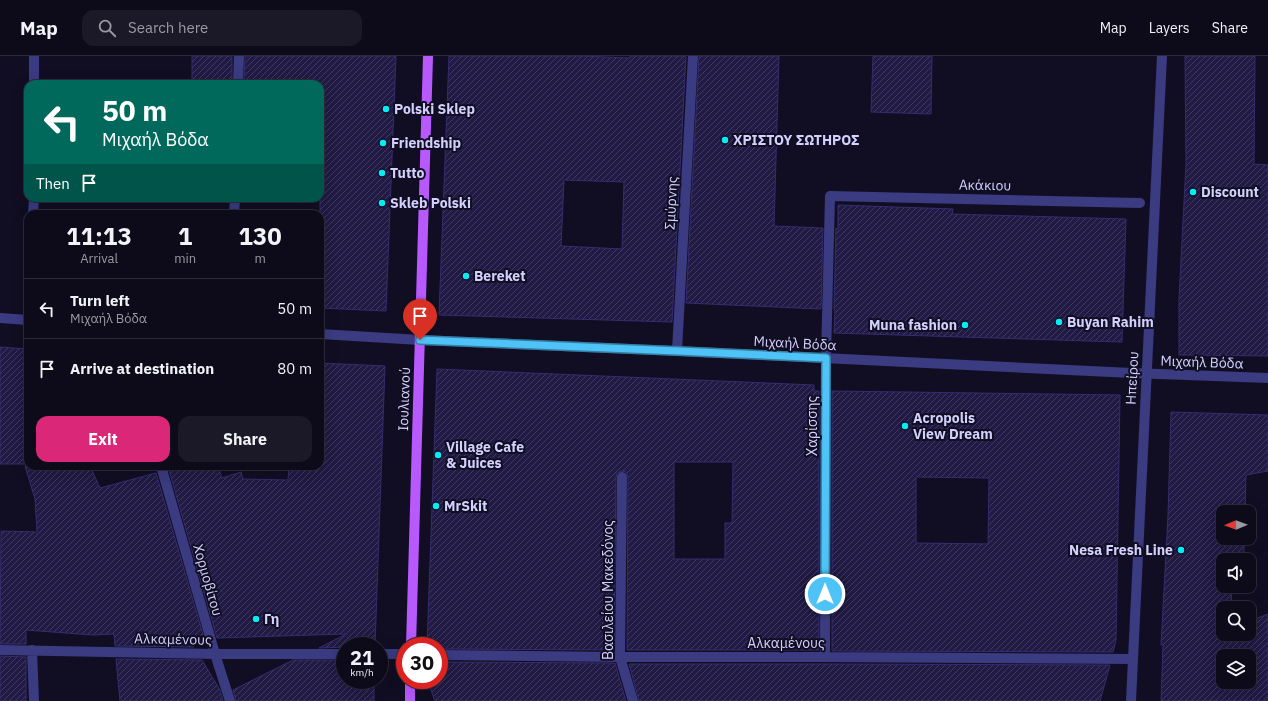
<!DOCTYPE html>
<html lang="en">
<head>
<meta charset="utf-8">
<style>
	:root { --surface:#0d0a1a; --page:#1b1827; --text:#f1f3f6; --muted:#9a9aa2; --line:#2d2b39; --accent:#db2777 }
	body { margin:0; font-family:"IBM Plex Sans",sans-serif; background:var(--page); color:var(--text); height:100vh; display:flex; flex-direction:column; font-size:15px; white-space:nowrap }
	* { box-sizing:border-box; margin:0 }
	p { font-size:13px; color:var(--muted) }
	.icon { flex:none; width:22px; height:22px; fill:none; stroke:currentColor; stroke-width:2; stroke-linecap:round; stroke-linejoin:round }
	.map { position:relative; flex:1; overflow:hidden }
	.details { position:absolute; left:24px; top:154px; width:300px; height:260px; display:flex; flex-direction:column; background:var(--surface); border-radius:12px; box-shadow:0 4px 16px #0002,0 0 0 1px var(--line) }
	.details>* { flex:none }
	.hud { position:absolute; left:24px; top:24px; width:300px; height:122px; border-radius:12px; box-shadow:0 4px 16px #0002,0 0 0 1px var(--line); background:#00695c; color:#fff; overflow:hidden }
	.needle { width:26px; rotate:269deg }
	.tools { position:absolute; left:1216px; top:449px; display:grid; gap:8px }
	.tools a { display:grid; place-items:center; width:40px; height:40px; border-radius:8px; background:var(--surface); box-shadow:0 4px 16px #0002,0 0 0 1px var(--line); font-size:20px }
	.speed { position:absolute; left:336px; top:581px; display:flex; gap:8px; font-size:20px; font-weight:700; text-align:center }
	.speed>* { display:grid; place-content:center; width:52px; height:52px; border-radius:50%; background:var(--surface); box-shadow:0 4px 16px #0002,0 0 0 1px var(--line); line-height:1 }
	.speed small { font-size:10px; font-weight:400 }
	.speed .limit { border:6px solid #d22; background:#fff; color:#111 }
	.pin { position:absolute; display:grid; place-items:center; width:34px; height:34px; color:#fff; margin:-41px -17px; border-radius:50% 50% 50% 0; rotate:-45deg; box-shadow:0 0 4px #0007 }
	.pin .icon { rotate:45deg }
	.me { position:absolute; width:44px; margin:-22px; rotate:0deg; stroke-linejoin:round; filter:drop-shadow(0 0 3px #0008) }
	.turn { display:flex; align-items:center; gap:14px; height:84px; padding:0 12px; font-size:18px }
	.turn .icon { width:52px; height:52px; stroke-width:2.5 }
	.turn b { display:block; font-size:28px; line-height:34px }
	.then { display:flex; align-items:center; height:38px; padding:0 12px; background:#0003; gap:8px; font-size:15px }
	.eta { display:flex; justify-content:space-evenly; align-items:center; height:68px; text-align:center }
	.eta b { font-size:24px; font-weight:800; line-height:28px }
	.primary-button { display:flex; gap:8px; margin-top:auto; padding:8px 12px }
	.primary-button a { flex:1; height:46px; border-radius:12px; background:var(--accent); color:#fff; font-size:16px; font-weight:800; line-height:46px; text-align:center }
	.primary-button a+a { background:var(--page); color:var(--text) }
	ul { padding:0; list-style:none }
	li { display:flex; align-items:center; gap:12px; height:60px; padding:0 12px; border-top:1px solid var(--line) }
	li div { flex:1 }
	li b { display:block; font-size:15px }
	li em { font-style:normal }
	header { display:flex; align-items:center; gap:24px; box-sizing:border-box; height:56px; padding:0 20px; background:var(--surface); border-bottom:1px solid var(--line) }
	header strong { font-size:19px }
	nav { display:flex; gap:22px; margin-inline-start:auto; font-size:14px }
	.search { width:280px; height:36px; background:var(--page); display:flex; align-items:center; gap:10px; box-sizing:border-box; padding:0 14px; border-radius:12px; color:var(--muted); font-size:15px }
	.map>svg:first-child { display:block }
	.building { fill:url(#building-hatch); stroke:#362d6f; fill-rule:evenodd }
	.lines { fill:none; stroke-linecap:round; stroke-linejoin:round }
	.minor { stroke:#3a3b81; stroke-width:10 }
	.major { stroke:#b759fd; stroke-width:10 }
	.route-casing { stroke:#337fa1; stroke-width:10 }
	.route { stroke:#4fc3f7; stroke-width:7 }
	.poi-dot { fill:#03edf8; stroke:#110e23; stroke-width:1.5 }
	.labels { text-anchor:middle; stroke-width:4; stroke-linejoin:round; paint-order:stroke }
	.poi-label { font-size:14px; font-weight:bold; fill:#d3d0fe; stroke:#110e23; text-anchor:start }
	.street-label { font-size:14px; fill:#d3d0fe; stroke:#110e23 }
</style>
</head>
<body>
<header>
<strong>Map</strong>
<div class="search"><svg class="icon" aria-label="search" viewBox="0 0 24 24"><circle cx="10" cy="10" r="6"/><path d="M15 15l6 6"/></svg>Search here</div>
<nav><a>Map</a><a>Layers</a><a>Share</a></nav>
</header>
<div class="map">
<svg width="1268" height="645" viewBox="0 0 1268 645">
	<defs>
		<pattern id="building-hatch" width="6" height="6" patternUnits="userSpaceOnUse"><rect width="6" height="6" fill="#201a44"/><path d="M-1 1l2-2M0 6l6-6M5 7l2-2" fill="none" stroke="#403a60"/></pattern>
	</defs>
	<rect width="100%" height="100%" fill="#110e23"/>
	<!-- building -->
	<path class="building" d="M192 0H232V28H192Z
		M245 0H396L386 255 320 252V67L322 28H244Z
		M449 0H581L630 2V0H686L672 266 439 259ZM564 124 624 126 622 193 561 190Z
		M699 0H779L774 170 823 172 821 253 686 247Z
		M873 0H932L931 58 871 56Z
		M1185 0H1255L1254 108 1268 109V300L1179 299V242L1186 108Z
		M838 149 953 153 952 158 1126 163 1122 286 834 277 835 254 834 253 836 172 838 173Z
		M0 291 28 293V408H0Z
		M320 307 385 310 375 590 319 592 346 578 217 582 169 414 184 410H218L222 422 241 416 243 423 288 424 289 410H320Z
		M437 313 814 329V335H819V594H627L628 421 626 416 622 415 617 417 616 421 614 594 439 593V590H427ZM674 406H733L732 467H725V503H674Z
		M832 335 1120 339 1116 584 1113 596 832 595ZM916 421 989 422 988 488 916 487Z
		M1171 356 1268 359V415L1246 419 1245 456H1223V482H1244V504H1223V530H1232L1231 552H1223V578H1249V565L1268 558V645H1161L1163 589H1161L1168 460ZM1223 600H1249V626H1223Z
		M25 410H90L100 432 156 417 204 582H189L194 591 115 590 114 578 93 579 26 574V588H0L1 475 37 476 35 443Z
		M0 600 26 601V645H0Z
		M116 603 202 604 220 634 223 645H120Z
		M293 604H345V624H374V645H236L233 634Z
		M439 606 615 607 626 645H435L427 624H439Z
		M629 608H825L1110 609 1100 645H639Z"/>
	<g class="lines">
		<!-- minor -->
		<path class="minor" d="M34 28V0
			M238 28 239 0
			M33 158 34 142
			M234 158 235 142
			M0 262 28 264
			M320 278 420 284 677 295 1132 317 1268 322
			M677 295 693 0
			M161 410 215 598 230 645
			M622 421 620 601 633 645
			M0 594 215 598H345
			M32 594 34 645
			M379 598H405
			M439 599 620 601H825L1133 603
			M825 601 826 302 830 140 1140 147
			M1131 645 1162 0"/>
		<!-- major -->
		<path class="major" d="M411 590 428 0
			M410 645V624"/>
	</g>
	<g class="lines">
		<!-- route casing -->
		<g class="route-casing">
			<path id="route" d="M420 284 678 295 826 302 825 538"/>
		</g>
		<!-- route -->
		<use href="#route" class="route"/>
	</g>
	<!-- markers -->
	<g class="poi-dot">
		<circle cx="386" cy="53" r="4"/>
		<circle cx="725" cy="84" r="4"/>
		<circle cx="383" cy="87" r="4"/>
		<circle cx="382" cy="117" r="4"/>
		<circle cx="1193" cy="136" r="4"/>
		<circle cx="382" cy="147" r="4"/>
		<circle cx="466" cy="220" r="4"/>
		<circle cx="1059" cy="266" r="4"/>
		<circle cx="965" cy="269" r="4"/>
		<circle cx="905" cy="370" r="4"/>
		<circle cx="438" cy="399" r="4"/>
		<circle cx="436" cy="450" r="4"/>
		<circle cx="1181" cy="494" r="4"/>
		<circle cx="256" cy="563" r="4"/>
	</g>
	<g class="labels">
		<!-- poi labels -->
		<g class="poi-label">
			<text x="394" y="58">Polski Sklep</text>
			<text x="733" y="89">ΧΡΙΣΤΟΥ ΣΩΤΗΡΟΣ</text>
			<text x="391" y="92">Friendship</text>
			<text x="390" y="122">Tutto</text>
			<text x="1201" y="141">Discount</text>
			<text x="390" y="152">Skleb Polski</text>
			<text x="474" y="225">Bereket</text>
			<text x="1067" y="271">Buyan Rahim</text>
			<text x="957" y="274" text-anchor="end">Muna fashion</text>
			<text x="913" y="367">Acropolis<tspan x="913" dy="16">View Dream</tspan></text>
			<text x="446" y="396">Village Cafe<tspan x="446" dy="16">&amp; Juices</tspan></text>
			<text x="444" y="455">MrSkit</text>
			<text x="1173" y="499" text-anchor="end">Nesa Fresh Line</text>
			<text x="264" y="568">Γη</text>
		</g>
		<!-- street labels -->
		<g class="street-label">
			<text transform="translate(985 129) rotate(1)" y="5">Ακάκιου</text>
			<text transform="translate(671 147) rotate(-87)" y="5">Σμύρνης</text>
			<text transform="translate(795 287) rotate(3)" y="5">Μιχαήλ Βόδα</text>
			<text transform="translate(1202 306) rotate(2)" y="5">Μιχαήλ Βόδα</text>
			<text transform="translate(1132 322) rotate(-87)" y="5">Ηπείρου</text>
			<text transform="translate(404 343) rotate(-88)" y="5">Ιουλιανού</text>
			<text transform="translate(812 370) rotate(-90)" y="5">Χαρίσσης</text>
			<text transform="translate(208 524) rotate(74)" y="5">Χορμοβίτου</text>
			<text transform="translate(608 534) rotate(-90)" y="5">Βασιλείου Μακεδόνος</text>
			<text transform="translate(173 583) rotate(1)" y="5">Αλκαμένους</text>
			<text x="786" y="592">Αλκαμένους</text>
		</g>
	</g>
</svg>
<div class="tools">
<a><svg class="needle" viewBox="-14 -14 28 28"><path d="M0-13l5 13h-10z" fill="#e53935"/><path d="M0 13l5-13h-10z" fill="#9a9aa2"/></svg></a>
<a><svg class="icon" aria-label="sound" viewBox="0 0 24 24"><path d="M4 9h4l5-4v14l-5-4H4zM17 9q2 3 0 6"/></svg></a>
<a><svg class="icon" aria-label="search" viewBox="0 0 24 24"><circle cx="10" cy="10" r="6"/><path d="M15 15l6 6"/></svg></a>
<a><svg class="icon" aria-label="layers" viewBox="0 0 24 24"><path d="M12 4l9 5-9 5-9-5zM3 14l9 5 9-5"/></svg></a>
</div>
<div class="speed"><div>21<small>km/h</small></div><div class="limit">30</div></div>
<div class="pin" style="left:420px;top:284px;background:#d93025"><svg class="icon" aria-label="arrive" viewBox="0 0 24 24"><path d="M6 21V4h12l-3 4 3 4H6"/></svg></div>
<svg class="me" style="left:825px;top:538px" viewBox="-20 -20 40 40"><circle r="17" fill="#4fc3f7" stroke="#fff" stroke-width="3"/><path d="M0-11L8 9 0 5-8 9z" fill="#fff"/></svg>
<div class="hud">
<div class="turn"><svg class="icon" aria-label="left" viewBox="0 0 24 24"><path d="M17 20v-9H6M10 6l-5 5 5 5"/></svg><div><b>50 m</b>Μιχαήλ Βόδα</div></div>
<div class="then">Then<svg class="icon" aria-label="arrive" viewBox="0 0 24 24"><path d="M6 21V4h12l-3 4 3 4H6"/></svg></div>
</div>
<section class="details">
<div class="eta">
<div><b>11:13</b><p>Arrival</p></div>
<div><b>1</b><p>min</p></div>
<div><b>130</b><p>m</p></div>
</div>
<ul>
<li><svg class="icon" aria-label="left" viewBox="0 0 24 24"><path d="M17 20v-9H6M10 6l-5 5 5 5"/></svg><div><b>Turn left</b><p>Μιχαήλ Βόδα</p></div><em>50 m</em></li>
<li><svg class="icon" aria-label="arrive" viewBox="0 0 24 24"><path d="M6 21V4h12l-3 4 3 4H6"/></svg><div><b>Arrive at destination</b></div><em>80 m</em></li>
</ul>
<div class="primary-button"><a>Exit</a><a>Share</a></div>
</section>
</div>
</body>
</html>
